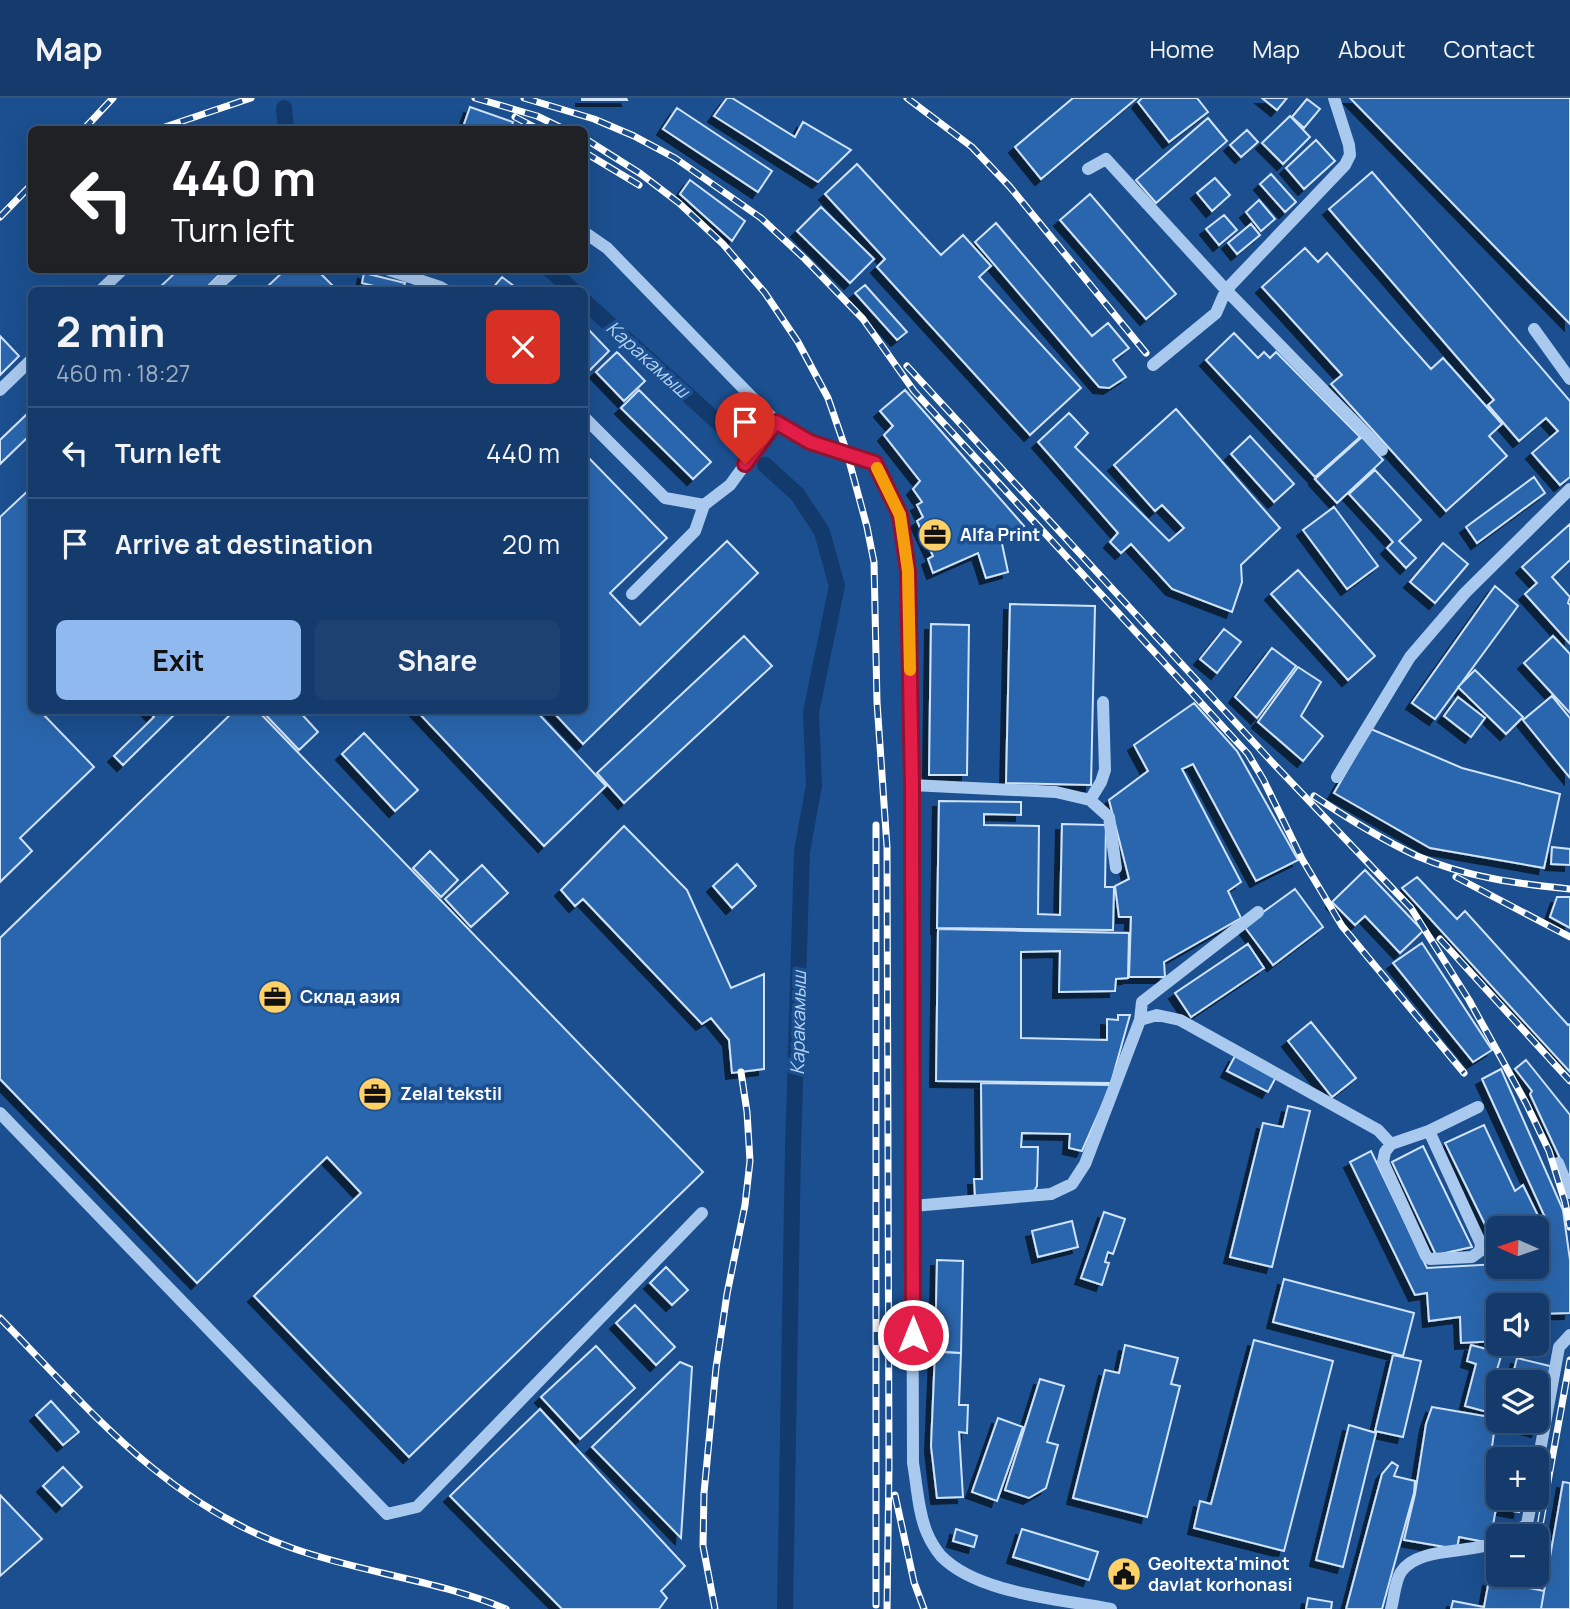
<!DOCTYPE html>
<html lang="en">
<head>
<meta charset="utf-8">
<style>
	:root { --surface:#143b6b; --page:#1d4271; --text:#f1f3f6; --muted:#9dadc1; --line:#33557e; --accent:#90b9f0 }
	body { margin:0; font-family:Manrope,sans-serif; background:var(--page); color:var(--text); height:100vh; display:flex; flex-direction:column; font-size:26px; white-space:nowrap }
	* { box-sizing:border-box; margin:0 }
	p { font-size:23px; color:var(--muted) }
	.icon { flex:none; width:38px; height:38px; fill:none; stroke:currentColor; stroke-width:2; stroke-linecap:round; stroke-linejoin:round }
	.map { position:relative; flex:1; overflow:hidden }
	.sheet { position:absolute; left:28px; top:189px; width:560px; height:427px; display:flex; flex-direction:column; background:var(--surface); border-radius:10px; box-shadow:0 7px 28px #0002,0 0 0 2px var(--line) }
	.sheet>* { flex:none }
	.hud { position:absolute; left:28px; top:28px; width:560px; height:147px; border-radius:10px; box-shadow:0 7px 28px #0002,0 0 0 2px var(--line); background:#202124; color:#fff; overflow:hidden }
	.needle { width:46px; rotate:273deg }
	.buttons { position:absolute; left:1486px; top:1118px; display:grid; gap:14px }
	.buttons a { display:grid; place-items:center; width:63px; height:63px; border-radius:10px; background:var(--surface); box-shadow:0 7px 28px #0002,0 0 0 2px var(--line); font-size:35px }
	.pin { position:absolute; display:grid; place-items:center; width:60px; height:60px; color:#fff; margin:-72px -30px; border-radius:50% 50% 50% 0; rotate:-45deg; box-shadow:0 0 7px #0007 }
	.pin .icon { rotate:45deg }
	.me { position:absolute; width:77px; margin:-38px; rotate:0deg; stroke-linejoin:round; filter:drop-shadow(0 0 5px #0008) }
	.turn { display:flex; align-items:center; gap:24px; height:147px; padding:0 28px; font-size:32px }
	.turn .icon { width:91px; height:91px; stroke-width:2.5 }
	.turn b { display:block; font-size:49px; line-height:60px }
	.round { display:grid; place-items:center; flex:none; width:74px; height:74px; border-radius:10px; background:var(--page) }
	.overview { display:flex; align-items:center; justify-content:space-between; height:119px; padding:0 28px }
	h1 { font-size:42px; font-weight:700; line-height:52px }
	.action { display:flex; gap:14px; margin-top:auto; padding:14px 28px }
	.action a { flex:1; height:80px; border-radius:10px; background:var(--accent); color:#111; font-size:28px; font-weight:700; line-height:80px; text-align:center }
	.action a+a { background:var(--page); color:var(--text) }
	ul { padding:0; list-style:none }
	li { display:flex; align-items:center; gap:21px; height:91px; padding:0 28px; border-top:2px solid var(--line) }
	li div { flex:1 }
	li b { display:block; font-size:26px }
	li em { font-style:normal }
	header { display:flex; align-items:center; gap:42px; box-sizing:border-box; height:98px; padding:0 35px; background:var(--surface); border-bottom:2px solid var(--line) }
	header strong { font-size:33px }
	nav { display:flex; gap:38px; margin-inline-start:auto; font-size:24px }
	.map>svg:first-child { display:block }
	.lines { fill:none; stroke-linecap:round; stroke-linejoin:round }
	.canal { stroke:#123a6d; stroke-width:16 }
	.building { fill:#2a66ad; stroke:#cfe3fa; stroke-width:2; filter:url(#shadow) }
	.minor { stroke:#a9c9ee; stroke-width:12 }
	.rail-casing { stroke:#fff; stroke-width:7 }
	.rail { stroke:#1b4f8f; stroke-width:4.5; stroke-dasharray:13; stroke-linecap:butt }
	.route-casing { stroke:#92132f; stroke-width:18 }
	.route { stroke:#e11d48; stroke-width:12 }
	.slow { stroke:#f59e0b; stroke-width:12 }
	.labels { text-anchor:middle; stroke-width:7; stroke-linejoin:round; paint-order:stroke }
	.poi-label { font-size:18px; font-weight:bold; fill:#fff; stroke:#1b4f8f; text-anchor:start }
	.water-label { font-size:19px; font-style:italic; fill:#b5d3f5; stroke:#1b4f8f }
</style>
</head>
<body>
<header>
<strong>Map</strong>
<nav><a>Home</a><a>Map</a><a>About</a><a>Contact</a></nav>
</header>
<div class="map">
<svg width="1570" height="1511" viewBox="0 0 1570 1511">
	<defs>
		<filter id="shadow"><feDropShadow dx="-6" dy="6" stdDeviation="0" flood-color="#0009"/></filter>
	</defs>
	<rect width="100%" height="100%" fill="#1b4f8f"/>
	<g class="lines">
		<!-- canal -->
		<path class="canal" d="M284 10 286 32
			M550 172 573 192
			M584 203 743 347
			M765 367 798 397 822 434 837 488 811 614 814 687 802 754 793 1052 785 1511"/>
	</g>
	<!-- building -->
	<path class="building" d="M582 0H626L627 2H582Z
		M727 0H732L795 39 803 24 851 52 818 84 714 18Z
		M1073 0H1137L1041 81 1015 49Z
		M1142 0H1197L1208 14 1169 44 1138 4Z
		M1262 0H1287L1277 12Z
		M1350 0H1570V226Z
		M1307 1 1320 11 1304 30 1292 19Z
		M470 9 513 24 510 32H462Z
		M677 10 772 73 758 94 663 31Z
		M1290 18 1310 39 1283 66 1262 45Z
		M1208 20 1227 43 1156 105 1136 82Z
		M1247 32 1258 44 1241 59 1230 47Z
		M1316 42 1335 63 1304 91 1286 70Z
		M857 66 941 157 963 137 991 168 979 179 1081 290 1030 337 877 169 885 161 825 96Z
		M1372 74 1570 303V379L1560 387 1532 355 1558 333 1546 320 1519 343 1488 307 1494 302 1329 111Z
		M1271 76 1296 104 1285 114 1260 86Z
		M1215 80 1230 97 1212 113 1197 95Z
		M690 82 745 123 732 143 680 96Z
		M1090 96 1176 196 1146 221 1060 122Z
		M1259 102 1275 121 1261 133 1246 114Z
		M821 109 874 161 850 185 797 133Z
		M1224 117 1237 132 1219 147 1206 131Z
		M996 125 1092 238 1108 225 1129 250 1113 262 1126 279 1109 290 1099 289 975 144Z
		M1251 126 1260 137 1237 156 1228 145Z
		M1305 150 1318 164 1327 155 1431 271 1443 260 1502 326 1489 338 1507 358 1446 413 1331 286 1342 277 1262 189Z
		M178 172H224L204 192H157Z
		M285 172H317L337 192H274L269 187Z
		M364 175 405 185 403 192H390L362 185Z
		M502 179 519 192H491Z
		M865 187 907 234 897 242 855 195Z
		M588 231 609 253 584 278V235Z
		M1234 235 1258 260 1264 254 1270 260 1276 254 1360 339 1315 379 1206 262Z
		M0 238 19 258 0 277Z
		M617 254 645 283 624 303 596 274Z
		M639 292 711 364 693 381 621 310Z
		M905 292 1024 428 1001 441 1008 474 986 480 978 455 933 475 928 461 933 458 917 423 923 419 917 407 922 404 913 391 920 383 884 337 893 328 880 313Z
		M1176 311 1280 430 1241 467 1242 484 1232 514 1172 491 1131 446 1121 455 1110 444 1118 435 1038 344 1069 315 1088 335 1075 349 1169 443 1184 430 1162 407 1155 413 1114 367Z
		M27 316 32 321V335L0 366V342Z
		M1250 338 1294 386 1274 404 1231 356Z
		M1362 339 1383 362 1337 405 1315 381Z
		M584 355 667 440 610 495 640 527 727 443 758 475 583 646 552 613 584 612Z
		M1375 372 1421 422 1399 443 1416 460 1406 470 1387 450 1393 444 1349 396Z
		M1534 379 1545 395 1477 445 1466 429Z
		M32 389V612H42L41 614 94 669 20 740 32 753 0 784V419Z
		M1334 409 1378 468 1347 491 1303 432Z
		M1570 426V462L1552 479 1570 499 1568 505 1570 507V546L1525 496 1537 485 1522 469Z
		M1443 445 1468 466 1435 505 1410 484Z
		M1298 472 1375 558 1348 582 1271 496Z
		M1495 488 1518 508 1435 621 1412 605Z
		M1010 506 1095 508 1091 687 1006 685Z
		M931 526 969 527 967 677H929Z
		M1224 531 1241 544 1217 575 1200 561Z
		M744 538 772 568 624 705 597 675Z
		M1553 538 1570 556V615L1524 565Z
		M1272 550 1296 568 1257 620 1235 599Z
		M1298 569 1321 584 1301 618 1323 638 1303 663 1258 624Z
		M1475 572 1523 619 1506 636 1458 589Z
		M1552 598 1570 620V680L1523 622Z
		M1458 599 1485 620 1471 639 1444 618Z
		M1194 605 1237 653 1298 762 1256 783 1193 666 1182 671 1241 784 1228 793 1241 820 1164 864 1165 879H1129L1131 819H1119L1115 788 1129 781 1109 702 1148 673 1134 647Z
		M148 612H179L123 667 114 658 154 619Z
		M235 612H257L703 1074 409 1359 254 1198 361 1095 327 1059 197 1185 0 981V840Z
		M261 612H298L318 634 299 652Z
		M416 612H535L606 688 544 748Z
		M1371 631 1462 670 1560 696 1544 770 1430 750 1334 695Z
		M364 635 418 692 395 713 342 656Z
		M939 703 1021 704V717L984 716V727L1039 728 1038 816 1060 817 1062 726 1106 727 1105 789H1114L1113 832 937 830Z
		M624 728 687 792 731 890 764 876V971L732 975 729 942 711 920 702 926 583 801 575 808 561 792Z
		M1552 749 1570 751V767L1551 766Z
		M430 753 458 782 441 799 413 770Z
		M737 766 756 788 732 810 713 788Z
		M482 767 508 795 471 829 445 801Z
		M1365 772 1423 833 1400 855 1365 818 1355 827 1332 804Z
		M1417 779 1457 821 1465 813 1568 927 1570 926V974L1402 790Z
		M1295 791 1323 829 1273 867 1244 828Z
		M1557 799H1570V830L1550 819Z
		M938 831 1129 835 1128 880 1116 881 1115 893 1059 894 1060 853 1021 854V940L1107 942V921L1118 922V917H1130L1111 985 936 983Z
		M1422 845 1492 952 1473 964 1393 865Z
		M1248 846 1264 870 1191 919 1175 895Z
		M1311 924 1356 980 1332 999 1288 943Z
		M1235 958 1276 979 1268 994 1227 973Z
		M1526 962 1570 1017V1082L1530 996 1532 993 1515 971Z
		M1501 971 1563 1112 1570 1162V1215L1536 1216V1208H1498V1243L1461 1245 1460 1219 1429 1223 1427 1195 1415 1197 1350 1064 1371 1053 1427 1170 1498 1166V1169H1536V1165L1549 1164V1150L1536 1151V1130H1498V1153L1445 1045 1484 1027 1515 1093 1523 1087 1544 1130 1549 1128 1482 981Z
		M981 985 1111 987 1082 1053 1069 1050 1070 1036 1022 1035 1021 1049H1038L1037 1088 1033 1095 975 1098 974 1081H982Z
		M1288 1008 1310 1013 1272 1169 1230 1159 1263 1025 1283 1029Z
		M1423 1048 1472 1149 1436 1157 1392 1064Z
		M1104 1114 1125 1121 1113 1156 1108 1154 1105 1164 1109 1165 1102 1187 1081 1180Z
		M1072 1123 1078 1149 1038 1159 1032 1133Z
		M937 1162 963 1163 961 1255 935 1253Z
		M666 1169 688 1192 672 1207 650 1185Z
		M1284 1181 1414 1215 1403 1258 1273 1224Z
		M635 1207 675 1249 656 1267 616 1225Z
		M1254 1242 1333 1263 1284 1453 1194 1430 1200 1403 1211 1406Z
		M1125 1247 1178 1260 1171 1286 1180 1288 1147 1419 1073 1400 1105 1272 1119 1275Z
		M1471 1247 1502 1255 1496 1275 1512 1280 1517 1260 1554 1269 1537 1333 1500 1323H1536V1284H1498V1307L1495 1316 1465 1308 1476 1266 1467 1263Z
		M596 1248 635 1290 580 1341 541 1299Z
		M935 1254 961 1255 959 1307H968L967 1335 959 1334 963 1399 937 1400 931 1348Z
		M1393 1257 1421 1263 1403 1339 1375 1333Z
		M680 1264 692 1269 681 1440 592 1349Z
		M1040 1281 1064 1288 1047 1344 1058 1347 1046 1390 1029 1400 1005 1392Z
		M51 1303 79 1334 63 1347 36 1317Z
		M1432 1309 1496 1320 1492 1349 1528 1354 1527 1362H1498V1400H1521L1519 1414 1496 1410 1490 1445 1459 1439 1457 1451 1404 1442 1415 1396 1426 1326Z
		M540 1311 685 1468 661 1493 667 1500 659 1511H562L450 1398Z
		M998 1320 1023 1329 997 1403 972 1394Z
		M1349 1327 1376 1335 1343 1469 1316 1462Z
		M1392 1364 1398 1368 1394 1378 1415 1383 1414 1395 1382 1511H1346L1382 1376Z
		M63 1369 82 1389 62 1408 43 1388Z
		M1563 1384 1570 1385V1511H1541Z
		M0 1397 42 1441 0 1478Z
		M956 1431 977 1438 974 1449 953 1443Z
		M1022 1431 1098 1454 1089 1482 1013 1459Z
		M1489 1482 1544 1493 1541 1511H1451L1453 1503 1484 1509Z
		M1308 1500 1332 1504 1331 1511H1306Z"/>
	<g class="lines">
		<!-- minor -->
		<path class="minor" d="M1088 71 1106 61 1226 192 1382 352
			M584 134 607 150 776 324 810 344 875 365 900 417 908 473 911 687 913 1365C917 1387 918 1414 927 1435 930 1442 936 1452 941 1458 978 1496 1061 1501 1111 1511
			M389 172 440 189 445 192
			M101 192 122 172
			M212 192 234 172
			M1534 231 1570 281
			M1153 267 1216 215 1226 192 1345 67 1350 57 1349 47 1334 0
			M0 292 32 261
			M584 319 665 400 704 407 730 387 776 324
			M632 496 695 433 704 407
			M1337 679 1410 559 1465 495 1570 391
			M911 687 1056 694 1090 702 1109 719 1116 770
			M1090 702 1101 684 1105 672 1103 604
			M1140 922 1142 904 1258 814
			M0 1015 387 1416 417 1409 702 1115
			M1391 1046 1385 1054 1383 1064 1426 1158 1430 1161 1472 1159 1480 1153 1481 1146 1429 1033
			M1558 1065 1570 1095
			M913 1108 1051 1096 1072 1086 1085 1066 1140 922 1157 917 1180 922 1378 1032 1391 1046 1429 1033 1478 1009
			M1536 1375 1559 1249 1570 1237
			M1509 1438 1527 1426 1532 1400
			M1391 1511C1394 1500 1395 1483 1401 1474 1418 1448 1471 1456 1498 1444"/>
		<!-- rail casing -->
		<g class="rail-casing">
			<path id="rail" d="M475 0 537 18 566 32
				M524 0 594 21 634 38 675 60 761 120 805 161 863 221 914 293 1248 656 1263 681 1302 761 1342 828 1464 975
				M907 0 972 49 1010 89 1146 255
				M515 19 540 32
				M83 32 113 0
				M156 32 251 0
				M584 40 641 76 679 105 723 146 765 195 798 244 828 300 847 355 867 429 874 464 877 604 887 749 889 1367 887 1511
				M584 54 639 87
				M0 119 32 86
				M907 268 1271 663 1411 810 1469 902 1526 1005 1549 1053 1565 1104 1570 1129
				M1314 698C1347 720 1381 741 1417 758 1465 779 1519 786 1570 791
				M1456 779 1570 839
				M1440 841 1570 983
				M0 1220C90 1312 166 1406 292 1450 362 1475 437 1482 506 1511
				M895 1397 914 1484 924 1511
				M1536 1450 1570 1262
				M1531 1482 1532 1477
				M876 1507V727
				M715 1511 703 1448 704 1395 716 1270 727 1196 745 1107 750 1063 747 1014 741 974"/>
		</g>
		<!-- rail -->
		<use href="#rail" class="rail"/>
	</g>
	<g class="lines">
		<!-- route casing -->
		<g class="route-casing">
			<path id="route" d="M745 366 776 324 810 344 875 365 900 417 908 473 912 687 913 1237"/>
		</g>
		<!-- route -->
		<use href="#route" class="route"/>
		<!-- slow -->
		<path class="slow" d="M877 370 900 417 908 473 910 572"/>
	</g>
	<!-- icons -->
	<defs>
		<g id="office-disc" transform="scale(1.75)"><circle r="9.5" fill="#ffd166" stroke="#1b4f8f"/><path d="M-6-3h4V-5.5h4V-3h4V5H-6ZM-1-4.5V-3h2v-1.5ZM-6 0V1H6V0Z" fill="#111"/></g>
		<g id="civic-disc" transform="scale(1.75)"><circle r="9.5" fill="#ffd166" stroke="#1b4f8f"/><path d="M-.6-6.5H3V-4.5H.6V-3L4-1V1h2V6H-6V1h2V-1L-.6-3ZM-1.2 2.5V6h2.4V2.5Z" fill="#111"/></g>
	</defs>
	<g fill-rule="evenodd">
		<use href="#office-disc" x="935" y="437"/>
		<use href="#office-disc" x="275" y="899"/>
		<use href="#office-disc" x="375" y="996"/>
		<use href="#civic-disc" x="1124" y="1476"/>
	</g>
	<g class="labels">
		<!-- poi labels -->
		<g class="poi-label">
			<text x="960" y="443">Alfa Print</text>
			<text x="300" y="905">Склад азия</text>
			<text x="400" y="1002">Zelal tekstil</text>
			<text x="1148" y="1472">Geoltexta'minot<tspan x="1148" dy="21">davlat korhonasi</tspan></text>
		</g>
		<!-- water labels -->
		<g class="water-label">
			<text transform="translate(648 261) rotate(42)" y="7">Каракамыш</text>
			<text transform="translate(798 925) rotate(-89)" y="7">Каракамыш</text>
		</g>
	</g>
</svg>
<div class="buttons">
<a><svg class="needle" viewBox="-14 -14 28 28"><path d="M0-13l5 13h-10z" fill="#e53935"/><path d="M0 13l5-13h-10z" fill="#9dadc1"/></svg></a>
<a><svg class="icon" aria-label="sound" viewBox="0 0 24 24"><path d="M4 9h4l5-4v14l-5-4H4zM17 9q2 3 0 6"/></svg></a>
<a><svg class="icon" aria-label="layers" viewBox="0 0 24 24"><path d="M12 4l9 5-9 5-9-5zM3 14l9 5 9-5"/></svg></a>
<a>+</a>
<a>−</a>
</div>
<div class="pin" style="left:745px;top:366px;background:#d93025"><svg class="icon" aria-label="arrive" viewBox="0 0 24 24"><path d="M6 21V4h12l-3 4 3 4H6"/></svg></div>
<svg class="me" style="left:913px;top:1237px" viewBox="-20 -20 40 40"><circle r="17" fill="#e11d48" stroke="#fff" stroke-width="3"/><path d="M0-11L8 9 0 5-8 9z" fill="#fff"/></svg>
<div class="hud">
<div class="turn"><svg class="icon" aria-label="left" viewBox="0 0 24 24"><path d="M17 20v-9H6M10 6l-5 5 5 5"/></svg><div><b>440 m</b>Turn left</div></div>
</div>
<section class="sheet">
<div class="overview"><div><h1>2 min</h1><p>460 m · 18:27</p></div><a class="round" style="background:#d93025;color:#fff"><svg class="icon" aria-label="close" viewBox="0 0 24 24"><path d="M6 6l12 12M18 6L6 18"/></svg></a></div>
<ul>
<li><svg class="icon" aria-label="left" viewBox="0 0 24 24"><path d="M17 20v-9H6M10 6l-5 5 5 5"/></svg><div><b>Turn left</b></div><em>440 m</em></li>
<li><svg class="icon" aria-label="arrive" viewBox="0 0 24 24"><path d="M6 21V4h12l-3 4 3 4H6"/></svg><div><b>Arrive at destination</b></div><em>20 m</em></li>
</ul>
<div class="action"><a>Exit</a><a>Share</a></div>
</section>
</div>
</body>
</html>
